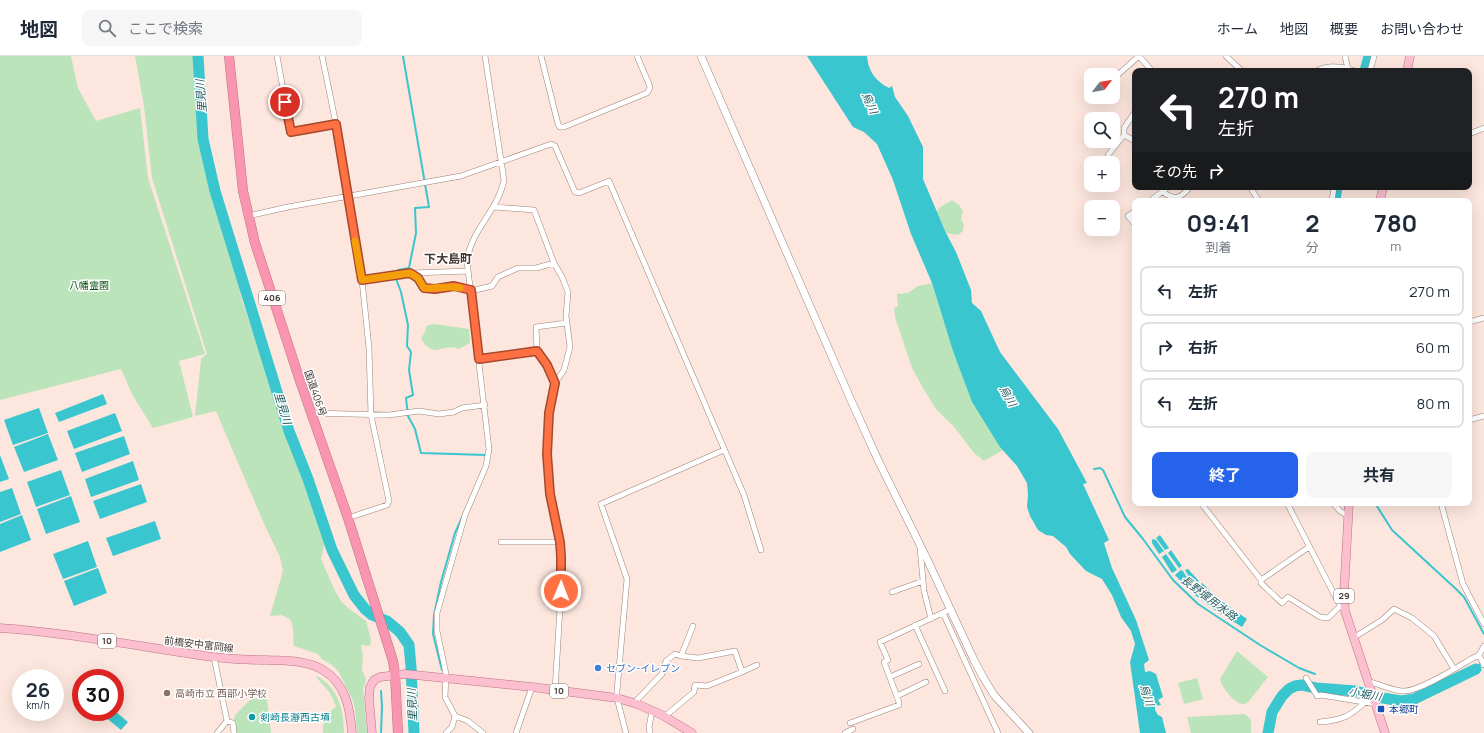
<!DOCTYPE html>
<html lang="ja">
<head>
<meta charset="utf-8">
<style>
	:root { --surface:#fff; --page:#f6f6f7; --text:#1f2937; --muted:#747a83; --line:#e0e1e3; --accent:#2563eb }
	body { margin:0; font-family:Manrope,"Noto Sans JP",sans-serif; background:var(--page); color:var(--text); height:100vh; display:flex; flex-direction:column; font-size:15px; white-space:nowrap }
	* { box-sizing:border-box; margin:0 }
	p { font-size:13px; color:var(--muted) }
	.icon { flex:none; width:22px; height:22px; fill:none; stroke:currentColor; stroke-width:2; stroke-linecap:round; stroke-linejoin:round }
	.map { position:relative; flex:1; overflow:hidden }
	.details { position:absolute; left:1132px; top:142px; width:340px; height:308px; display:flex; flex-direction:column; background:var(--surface); border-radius:8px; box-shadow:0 4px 16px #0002 }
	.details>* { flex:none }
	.banner { position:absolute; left:1132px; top:12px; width:340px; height:122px; border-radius:8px; box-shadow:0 4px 16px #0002; background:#202124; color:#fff; overflow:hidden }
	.needle { width:26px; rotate:59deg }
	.controls { position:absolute; left:1084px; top:12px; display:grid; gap:8px }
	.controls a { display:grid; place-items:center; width:36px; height:36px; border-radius:8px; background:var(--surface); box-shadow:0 4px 16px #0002; font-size:20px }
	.speed { position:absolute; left:12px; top:613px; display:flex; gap:8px; font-size:20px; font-weight:700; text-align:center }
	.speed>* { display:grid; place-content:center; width:52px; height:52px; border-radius:50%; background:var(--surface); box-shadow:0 4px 16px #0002; line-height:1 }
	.speed small { font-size:10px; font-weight:400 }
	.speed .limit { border:6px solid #d22; background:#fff; color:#111 }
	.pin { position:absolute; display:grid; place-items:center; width:34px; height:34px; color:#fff; margin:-17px; border:2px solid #fff; border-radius:50%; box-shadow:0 1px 4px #0007 }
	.me { position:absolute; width:44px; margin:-22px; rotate:1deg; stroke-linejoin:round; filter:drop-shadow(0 0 3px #0008) }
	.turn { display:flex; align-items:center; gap:14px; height:84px; padding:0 20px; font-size:18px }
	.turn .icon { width:52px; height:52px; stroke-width:2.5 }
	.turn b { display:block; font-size:28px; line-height:34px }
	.then { display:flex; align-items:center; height:38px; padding:0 20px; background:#0003; gap:8px; font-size:15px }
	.eta { display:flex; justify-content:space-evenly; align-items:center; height:68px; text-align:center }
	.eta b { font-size:24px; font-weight:700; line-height:28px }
	.action { display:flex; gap:8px; margin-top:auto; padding:8px 20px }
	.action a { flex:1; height:46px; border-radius:8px; background:var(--accent); color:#fff; font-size:16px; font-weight:700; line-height:46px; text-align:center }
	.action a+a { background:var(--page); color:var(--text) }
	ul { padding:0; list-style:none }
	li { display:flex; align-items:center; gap:12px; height:50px; margin:0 8px 6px; padding:0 12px; border:2px solid var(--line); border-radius:8px }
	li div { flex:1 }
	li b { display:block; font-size:15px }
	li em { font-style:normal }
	header { display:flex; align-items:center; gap:24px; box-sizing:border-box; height:56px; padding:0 20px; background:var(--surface); border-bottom:1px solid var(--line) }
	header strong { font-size:19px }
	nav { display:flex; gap:22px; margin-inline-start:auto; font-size:14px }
	.search { width:280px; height:36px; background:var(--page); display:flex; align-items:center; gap:10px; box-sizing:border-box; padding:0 14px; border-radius:8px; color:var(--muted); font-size:15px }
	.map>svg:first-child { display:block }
	.green { fill:#bce4ba }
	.water { fill:#39c6cf }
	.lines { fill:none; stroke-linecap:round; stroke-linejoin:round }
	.stream { stroke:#39c6cf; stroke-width:2 }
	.river { stroke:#39c6cf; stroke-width:11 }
	.street-casing { stroke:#9c8379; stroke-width:6 }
	.secondary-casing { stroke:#9c8379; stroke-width:8 }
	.primary-casing { stroke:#ba7585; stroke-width:9 }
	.highway-casing { stroke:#ba7585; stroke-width:10 }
	.street { stroke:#fff; stroke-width:5 }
	.secondary { stroke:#fff; stroke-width:7 }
	.primary { stroke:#fbbfd0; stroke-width:8 }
	.highway { stroke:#f995b0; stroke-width:9 }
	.route-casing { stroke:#a6492c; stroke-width:10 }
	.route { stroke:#ff7043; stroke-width:7 }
	.slow { stroke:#f59e0b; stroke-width:7 }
	.shop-dot { fill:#3f7fe0; stroke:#fff; stroke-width:1.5 }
	.education-dot { fill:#8d6e63; stroke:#fff; stroke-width:1.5 }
	.transit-dot { fill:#1a4fb4; stroke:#fff; stroke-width:1.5 }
	.culture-dot { fill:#0f9aa8; stroke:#fff; stroke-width:1.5 }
	.labels { text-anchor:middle; stroke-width:3; stroke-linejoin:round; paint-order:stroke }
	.shield { fill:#fff; stroke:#7c7472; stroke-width:1 }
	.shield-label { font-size:9px; font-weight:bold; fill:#443935 }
	.park-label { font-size:10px; fill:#09500f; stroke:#fff }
	.street-label { font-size:10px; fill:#443935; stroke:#fff }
	.shop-label { font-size:10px; fill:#366cbe; stroke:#fff; text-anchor:start }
	.education-label { font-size:10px; fill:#785e54; stroke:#fff; text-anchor:start }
	.transit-label { font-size:10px; fill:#164399; stroke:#fff; text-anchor:start }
	.culture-label { font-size:10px; fill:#0d838f; stroke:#fff; text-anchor:start }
	.water-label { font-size:11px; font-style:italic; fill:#235b5f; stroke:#fff }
	.quarter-label { font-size:12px; font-weight:bold; fill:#443935; stroke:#fff }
</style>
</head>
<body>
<header>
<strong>地図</strong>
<div class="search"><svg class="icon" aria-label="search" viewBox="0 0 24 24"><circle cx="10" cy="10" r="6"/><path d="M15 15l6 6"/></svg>ここで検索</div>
<nav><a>ホーム</a><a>地図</a><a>概要</a><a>お問い合わせ</a></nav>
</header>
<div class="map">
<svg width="1484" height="677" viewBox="0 0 1484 677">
	<rect width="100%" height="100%" fill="#fce6dd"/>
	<!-- green -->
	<path class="green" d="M0 0H71L78 32 96 65 140 52 148 122 205 298 179 305 193 361 153 372 133 340 121 313 0 344Z
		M135 0H193L201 81 216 144 226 172 242 245 274 335 301 400 325 486 321 503 335 535 341 545 348 552 366 565 371 584 370 590 361 589 363 599 362 613 366 624 363 633 367 677H357L355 653 352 642 338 615 332 609 322 603 318 598 294 590C292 579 295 574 290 563L281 559 270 560 283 515 280 501 265 470 216 355 195 360 201 303 207 298 152 122 144 50Z
		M952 144 959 149 963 155 961 163 964 169 963 175 958 179 946 177 937 156 939 152Z
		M932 227 940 253 972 346 1003 394 984 405 974 397 955 372 936 353 926 337 912 312 895 261 894 252 898 250 897 238 908 237 918 230Z
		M434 268 469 273 470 287 459 293C441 286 436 305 421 283L425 276 426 270Z
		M1237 595 1268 621 1249 645C1247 646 1246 648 1243 648 1235 648 1221 631 1220 623Z
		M317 620C338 632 344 654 344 677H323V663L336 650 330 637 316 621Z
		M1197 622 1203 643 1184 648 1178 627Z
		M251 643H267L271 677H236L234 664 235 659Z
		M1245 658 1251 664V677H1191L1187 661Z"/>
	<!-- water -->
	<path class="water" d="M807 0H867C868 14 875 25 889 32L892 30 895 41 908 60 923 91V123L946 177 956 196 971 234 972 247 981 255 1000 296 1058 373 1087 427 1083 428 1109 484 1104 487 1112 512 1136 564 1149 604 1144 608 1145 616 1150 615 1156 618 1163 641 1158 644 1161 649 1155 650V654L1158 659 1162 661 1166 677H1140L1130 606 1135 588 1131 575 1121 561 1112 539 1102 523 1086 515 1070 498 1066 491 1053 480 1046 479 1038 474 1030 460 1027 451 1028 439 1027 427 1017 410 1000 391 972 346 953 295 932 227 911 178 893 124 877 88 864 76 853 71Z
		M103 338 107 348 59 366 55 357Z
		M39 352 48 377 13 389 4 364Z
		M115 357 122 375 74 393 67 375Z
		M48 378 58 404 24 416 14 391Z
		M124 380 130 398 82 416 75 397Z
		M0 399 9 423 0 426Z
		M133 405 139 424 91 441 85 423Z
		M61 414 70 439 36 451 27 426Z
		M141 428 147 446 100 463 93 445Z
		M12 432 21 458 0 466V436Z
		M71 440 80 466 46 478 37 453Z
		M22 459 31 484 0 496V468Z
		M155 465 161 483 113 500 106 482Z
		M1160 479 1169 492 1165 494 1156 482Z
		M1153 483 1156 484 1164 495 1159 498 1152 487V484Z
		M88 485 97 511 63 523 53 498Z
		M1171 494 1182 510 1179 512 1168 497Z
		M1166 498 1177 514 1172 517 1162 501Z
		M98 512 107 537 74 550 64 525Z
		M1188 513 1199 525 1194 529 1185 514Z
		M1181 514 1183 515 1192 530 1189 532H1187L1175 519Z
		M1202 527 1220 544 1247 563 1242 571 1212 552 1191 536Z
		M115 655 128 666 121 674 104 660 107 656H115Z"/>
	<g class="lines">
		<!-- stream -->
		<path class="stream" d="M403 0 429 151 415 152 416 177 409 212 398 214 395 220 401 236 408 269 407 290 411 296 409 314 413 339 406 342 408 360 415 373 421 397 486 399V400
			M1094 413 1100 412 1103 414 1125 461 1143 483 1173 524 1198 548 1260 589 1299 612 1315 618
			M1375 447 1392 474 1456 533 1464 541 1484 578
			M1476 613 1484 603
			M442 614 433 578 434 559 441 526 455 477 464 457
			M381 635 382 650 381 677"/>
		<!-- river -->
		<path class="river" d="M198 0 203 83 215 135 289 375 308 423 332 494 354 539 365 553 372 559 387 565 400 576 409 589 411 611 414 677
			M1365 15 1369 0
			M1335 145 1337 131
			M1268 677 1272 656 1282 640 1289 633 1295 630 1302 629 1316 632 1356 635 1383 642 1401 645 1414 643 1476 613"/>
		<!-- street casing -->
		<g class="street-casing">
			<path id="street" d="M277 0 291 76 336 68
				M322 0 336 68 362 224 369 292 371 359 389 445 387 449 348 462
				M541 0 558 68 560 71H564L647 37 650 32 649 28 637 0
				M1139 0 1152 15
				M1226 0 1242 15
				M1345 0 1348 13
				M1317 15C1328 8 1343 11 1355 15
				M1370 15 1374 0
				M1113 23 1139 0
				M1469 78 1484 72
				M1124 79V72L1135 56
				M1108 99 1124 79 1135 85
				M1250 131 1259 145
				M1163 136C1175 145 1181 142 1190 131
				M1150 145 1168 131
				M1332 145 1334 131
				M494 151 534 154 554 207 562 221 568 236 566 260 570 291 564 314 555 327 549 357 548 371 547 398 550 439 560 486 561 500V535L555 635
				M1135 155 1128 160 1135 168
				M248 160 288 151 461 120 551 88 555 90 575 136 579 137 609 125 744 439 761 494
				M410 217 418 222 424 232 435 233 454 230 471 235 492 230 498 221 518 212H536L554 207
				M362 224 413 217 468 215
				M1469 266 1484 262
				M479 303 537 295
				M555 327 537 295 536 271 566 267
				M311 357 389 359 419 355 439 358 454 356 462 352 485 349
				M1469 364 1484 360
				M1201 447 1261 524 1309 491
				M1287 447 1338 546 1345 555
				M1333 447 1340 455 1348 460
				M1441 447 1463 528 1484 568
				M501 486H560
				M920 492 924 535 931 563
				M1261 524V527L1282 547 1288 541 1320 561 1328 562 1340 550
				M892 536 923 525
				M943 557 998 677
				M915 569 945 635
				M693 570 681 600 698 602 735 595 742 616 757 609
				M1353 582 1382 564 1394 553 1412 562 1434 580 1454 613
				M1479 599 1484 609
				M214 601 227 665 217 677
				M890 621 919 608
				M1306 622 1316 638
				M1369 626C1380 628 1390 634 1402 635 1417 637 1456 612 1471 603L1479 599 1484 590
				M897 640 926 626
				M1317 640 1321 639 1376 648
				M634 647 662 618 666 605 675 598 681 600
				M455 660 468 665 483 677
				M664 661 694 636 695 629 707 630 742 616
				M227 665 233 667 234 677
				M1320 666C1341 664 1350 661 1365 646
				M850 667 899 649V646L884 606 888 604 880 586 951 553
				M446 677 452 671 455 660 445 641 446 618 437 575V557L465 459 486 410 489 393 467 205C471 173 498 155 504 124L485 0
				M516 677 532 631
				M626 677 617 642V635L627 523 601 448 724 394
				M650 677 649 671 652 655
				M845 677 853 673"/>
		</g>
		<!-- secondary casing -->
		<g class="secondary-casing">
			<path id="secondary" d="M701 0 850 342 878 404 927 503 974 604 983 621 994 639 1029 677"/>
		</g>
		<!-- primary casing -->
		<g class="primary-casing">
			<path id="primary" d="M1407 15 1410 0
				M1380 145 1383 131
				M1349 447 1344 537 1345 555 1385 677
				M0 572C71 577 142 591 213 601 231 603 249 604 267 604 286 605 307 604 323 614 346 628 350 652 352 677
				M372 677 369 642 370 631 374 624 380 621 405 618 532 631 617 642 637 648 662 659 692 677"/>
		</g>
		<!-- highway casing -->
		<g class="highway-casing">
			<path id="highway" d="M229 0 243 135 255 187 300 325 348 462 393 605 395 618 398 677"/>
		</g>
		<!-- street -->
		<use href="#street" class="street"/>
		<!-- secondary -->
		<use href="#secondary" class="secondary"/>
		<!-- primary -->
		<use href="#primary" class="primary"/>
		<!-- highway -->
		<use href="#highway" class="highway"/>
	</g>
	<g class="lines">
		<!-- route casing -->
		<g class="route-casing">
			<path id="route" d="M285 46 291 76 336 68 362 224 410 217 418 222 424 232 435 233 454 230 471 234 479 303 537 295 547 309 555 327 549 357 547 398 550 438 560 486 561 500V535"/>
		</g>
		<!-- route -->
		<use href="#route" class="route"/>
		<!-- slow -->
		<path class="slow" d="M355 185 362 224 410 217 418 222 424 232C436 233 449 229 460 232"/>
	</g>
	<!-- markers -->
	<circle class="shop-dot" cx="598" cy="612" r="4"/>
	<circle class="education-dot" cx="167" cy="637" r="4"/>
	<rect class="transit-dot" x="1377" y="649" width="8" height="8" rx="2"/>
	<circle class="culture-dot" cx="252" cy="661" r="4"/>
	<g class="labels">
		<!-- shield labels -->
		<g class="shield">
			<rect x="259" y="235" width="26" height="14" rx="3"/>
			<rect x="1334" y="533" width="20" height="14" rx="3"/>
			<rect x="98" y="578" width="18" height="14" rx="3"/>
			<rect x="550" y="628" width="18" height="14" rx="3"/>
		</g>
		<g class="shield-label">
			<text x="272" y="245">406</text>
			<text x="1344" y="543">29</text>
			<text x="107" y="588">10</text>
			<text x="559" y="638">10</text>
		</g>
		<!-- park labels -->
		<g class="park-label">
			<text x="89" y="233">八幡霊園</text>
		</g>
		<!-- street labels -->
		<g class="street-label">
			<text transform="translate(316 337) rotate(71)" y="4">国道406号</text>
			<text transform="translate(199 588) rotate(7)" y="4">前橋安中富岡線</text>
		</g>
		<!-- shop labels -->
		<g class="shop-label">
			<text x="606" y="616">セブン-イレブン</text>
		</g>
		<!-- education labels -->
		<g class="education-label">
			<text x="175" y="641">高崎市立 西部小学校</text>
		</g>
		<!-- transit labels -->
		<g class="transit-label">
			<text x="1389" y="657">本郷町</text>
		</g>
		<!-- culture labels -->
		<g class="culture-label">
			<text x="260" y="665">剣崎長瀞西古墳</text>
		</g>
		<!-- water labels -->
		<g class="water-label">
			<text transform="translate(201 40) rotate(-94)" y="4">里見川</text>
			<text transform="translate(870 47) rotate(66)" y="4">烏川</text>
			<text transform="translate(1008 340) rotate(60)" y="4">烏川</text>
			<text transform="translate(283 352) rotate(73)" y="4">里見川</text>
			<text transform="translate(1209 542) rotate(37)" y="4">長野堰用水路</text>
			<text transform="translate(1365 638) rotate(10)" y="4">小堀川</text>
			<text transform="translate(1147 639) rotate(72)" y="4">烏川</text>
			<text transform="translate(412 649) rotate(-93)" y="4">里見川</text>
		</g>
		<!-- quarter labels -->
		<g class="quarter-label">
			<text x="448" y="207">下大島町</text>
		</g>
	</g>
</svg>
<div class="controls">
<a><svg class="needle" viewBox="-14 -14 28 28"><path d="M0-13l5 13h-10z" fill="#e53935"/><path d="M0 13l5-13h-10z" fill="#747a83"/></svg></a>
<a><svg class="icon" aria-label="search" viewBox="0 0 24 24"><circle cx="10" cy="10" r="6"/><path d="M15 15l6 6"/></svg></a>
<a>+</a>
<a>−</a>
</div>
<div class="speed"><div>26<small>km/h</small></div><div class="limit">30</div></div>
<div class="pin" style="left:285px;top:46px;background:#d93025"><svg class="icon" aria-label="arrive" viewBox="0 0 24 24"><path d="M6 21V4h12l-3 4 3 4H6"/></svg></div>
<svg class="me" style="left:561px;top:535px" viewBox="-20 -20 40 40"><circle r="17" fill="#ff7043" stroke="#fff" stroke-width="3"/><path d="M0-11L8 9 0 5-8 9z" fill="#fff"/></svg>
<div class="banner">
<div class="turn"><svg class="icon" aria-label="left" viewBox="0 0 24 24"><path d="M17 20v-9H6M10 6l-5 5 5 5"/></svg><div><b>270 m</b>左折</div></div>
<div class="then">その先<svg class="icon" aria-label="right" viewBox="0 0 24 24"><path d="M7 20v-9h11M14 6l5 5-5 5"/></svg></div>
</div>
<section class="details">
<div class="eta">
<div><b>09:41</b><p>到着</p></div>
<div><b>2</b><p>分</p></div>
<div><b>780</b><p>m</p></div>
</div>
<ul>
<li><svg class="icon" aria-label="left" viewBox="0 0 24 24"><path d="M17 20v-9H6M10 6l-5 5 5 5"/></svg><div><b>左折</b></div><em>270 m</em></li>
<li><svg class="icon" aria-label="right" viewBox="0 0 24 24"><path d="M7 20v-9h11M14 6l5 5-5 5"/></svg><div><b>右折</b></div><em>60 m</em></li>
<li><svg class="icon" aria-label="left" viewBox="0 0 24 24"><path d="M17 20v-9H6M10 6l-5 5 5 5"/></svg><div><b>左折</b></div><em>80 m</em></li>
</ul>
<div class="action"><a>終了</a><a>共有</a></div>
</section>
</div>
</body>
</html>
